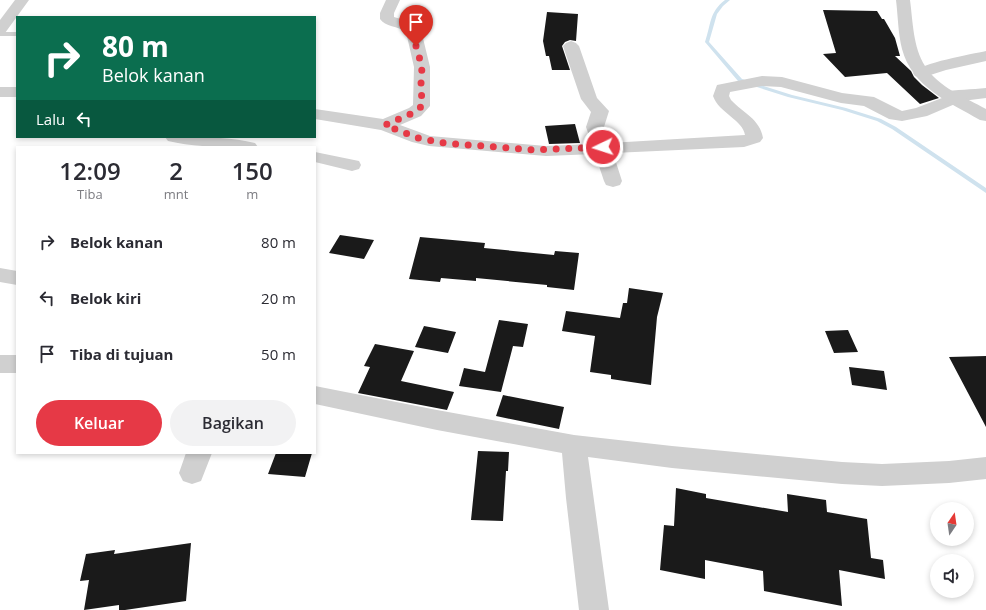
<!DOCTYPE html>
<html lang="id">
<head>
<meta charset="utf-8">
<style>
	:root { --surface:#fff; --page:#f2f2f3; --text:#2b2b33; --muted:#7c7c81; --accent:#e63946 }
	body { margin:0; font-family:"Open Sans",sans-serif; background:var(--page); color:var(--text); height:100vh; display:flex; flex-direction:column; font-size:15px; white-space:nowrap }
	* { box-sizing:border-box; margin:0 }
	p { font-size:13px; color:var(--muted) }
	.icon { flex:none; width:22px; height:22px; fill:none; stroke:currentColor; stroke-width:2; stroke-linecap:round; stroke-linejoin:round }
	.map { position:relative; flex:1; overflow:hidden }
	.sheet { position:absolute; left:16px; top:146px; width:300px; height:308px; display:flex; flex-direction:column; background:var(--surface); border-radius:0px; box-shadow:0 2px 6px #0003 }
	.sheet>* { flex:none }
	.guide { position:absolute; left:16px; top:16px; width:300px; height:122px; border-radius:0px; box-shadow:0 2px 6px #0003; background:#0b6e4f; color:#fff; overflow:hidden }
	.needle { width:26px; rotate:13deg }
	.tools { position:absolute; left:930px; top:502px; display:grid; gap:8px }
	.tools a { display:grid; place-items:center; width:44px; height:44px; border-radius:50%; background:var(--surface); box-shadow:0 2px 6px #0003; font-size:20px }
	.pin { position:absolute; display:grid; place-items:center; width:34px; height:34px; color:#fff; margin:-41px -17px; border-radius:50% 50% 50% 0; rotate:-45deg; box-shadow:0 0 4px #0007 }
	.pin .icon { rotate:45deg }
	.me { position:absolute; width:44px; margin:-22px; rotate:266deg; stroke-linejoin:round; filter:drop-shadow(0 0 3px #0008) }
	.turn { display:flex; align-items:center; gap:14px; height:84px; padding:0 20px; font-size:18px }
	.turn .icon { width:52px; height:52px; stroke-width:2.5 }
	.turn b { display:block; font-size:28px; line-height:34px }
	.then { display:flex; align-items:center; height:38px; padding:0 20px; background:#0003; gap:8px; font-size:15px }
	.eta { display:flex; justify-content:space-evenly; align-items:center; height:68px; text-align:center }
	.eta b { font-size:24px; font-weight:600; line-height:28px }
	.button { display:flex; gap:8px; margin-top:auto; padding:8px 20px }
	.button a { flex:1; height:46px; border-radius:24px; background:var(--accent); color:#fff; font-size:16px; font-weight:600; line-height:46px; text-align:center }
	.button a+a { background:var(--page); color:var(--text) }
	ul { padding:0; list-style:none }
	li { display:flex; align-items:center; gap:12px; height:56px; padding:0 20px }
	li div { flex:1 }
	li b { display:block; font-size:15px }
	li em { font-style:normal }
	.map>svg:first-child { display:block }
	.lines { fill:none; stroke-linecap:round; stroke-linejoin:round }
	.stream { fill:#cfe2ee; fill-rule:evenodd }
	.building { fill:#1a1a1a }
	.service { fill:#d0d0d0; fill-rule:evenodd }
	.minor { fill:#d0d0d0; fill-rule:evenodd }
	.tertiary { fill:#d0d0d0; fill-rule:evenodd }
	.route { stroke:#e63946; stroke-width:7; stroke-dasharray:0 12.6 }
</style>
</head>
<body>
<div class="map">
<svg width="986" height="610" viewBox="0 0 986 610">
	<rect width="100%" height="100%" fill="#fff"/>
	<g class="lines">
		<!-- stream -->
		<path class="stream" d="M725 0H730L723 6 717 14 709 42 742 79 792 95 846 108 881 119 896 127 986 188V193L892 129 877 121 842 110 788 97 738 81 705 42C711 25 709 12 725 0Z"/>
	</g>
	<!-- building -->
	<path class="building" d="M823 10 877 11 882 19H884L895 38 900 56H895L911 71 914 77 922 85 939 98 920 104 887 73 845 77 823 54 836 53Z
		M547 12 578 14 576 41 570 40 565 42 562 46 570 70H552L549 56H546L543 41Z
		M575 124 580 143 549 144 545 126Z
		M340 235 374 240 364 259 329 253Z
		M420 237 485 243 484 248 554 255 555 251 579 253 574 290 547 287V285L476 278V281L441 278 440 282 409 279Z
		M629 288 663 293 657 317 651 385 611 379V375L590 372 595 336 562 331 566 311 620 318 623 303H627Z
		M499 320 528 324 523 347 513 346 501 392 459 386 464 368 485 372Z
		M424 326 456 332 448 353 415 347Z
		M848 330 858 352 834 353 825 331Z
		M375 344 414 351 401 381 454 392 447 410 358 393 370 367 364 366Z
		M986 356V427L949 357Z
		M849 367 884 371 887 390 852 385Z
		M503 395 564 407 559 429 496 416Z
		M478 451 509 452 508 471H506L503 521 471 520Z
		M276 453H312L305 477 268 474Z
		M676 488 706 494V498L788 512 787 494 826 500 827 512 867 519 871 558 883 560 885 579 839 570 842 606 764 591 763 571 705 560V579L660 570 664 525 674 526Z
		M191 543 186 601 125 610H119V605L84 610 89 580 80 581 86 554 115 550 114 554Z"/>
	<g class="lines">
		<!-- service -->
		<path class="service" d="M0 32H17V36H0Z"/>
		<!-- minor -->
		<path class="minor" d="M15 0H29L5 33 0 35V20Z
			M386 0H400L394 13V17L411 22 421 30 430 67V106L421 116 400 125 430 136 546 146 592 144 586 127 591 112 581 99 563 46 566 43 571 41 576 43 579 46 597 98 609 111 604 127 609 143 745 135C743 120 719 113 713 96L717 85 762 76 782 77 842 93 874 97 902 111 916 108 942 98 941 96 943 92C956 89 972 90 986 88V98L962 101 927 116 902 121 889 119 864 106 841 103 781 87 762 86 730 92 729 96 731 100C743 113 760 119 763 138L760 142 744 147 613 153 622 181 620 185 613 187 606 185 604 181 595 154 546 156 429 146 412 142 381 130 315 119V109L383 119 409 108 413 105 414 67 406 32C398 26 385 27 380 19V13Z
			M986 51V61L946 70 921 78 915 76 913 73C920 63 972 54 986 51Z
			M0 87H17V97H0Z
			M165 137C195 137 226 136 255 143L258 147C228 147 197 148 168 141Z
			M315 152 359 161 361 165 359 169 352 171 315 162Z
			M0 268 17 271V285L0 282Z
			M0 355H17V373H0Z
			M315 386 437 410 574 435 672 446 842 462 882 464 949 461 986 457V479L949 483 882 486 842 484 672 468 588 457 609 610H579L566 498 562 453 437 430 315 404Z
			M186 453H212L201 481 192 484 183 481 179 473Z"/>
		<!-- tertiary -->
		<path class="tertiary" d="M896 0H910C913 22 913 47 925 66 938 87 966 98 986 109V121L980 120C949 102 912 87 902 49 898 33 898 16 896 0Z"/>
	</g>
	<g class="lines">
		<!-- route -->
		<path class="route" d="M416 46 422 67 421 82 422 106 415 112 385 125 418 138 444 143 534 150 603 147"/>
	</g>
</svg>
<div class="tools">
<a><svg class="needle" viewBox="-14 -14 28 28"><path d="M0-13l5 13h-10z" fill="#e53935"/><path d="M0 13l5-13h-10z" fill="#7c7c81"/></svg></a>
<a><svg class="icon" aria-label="sound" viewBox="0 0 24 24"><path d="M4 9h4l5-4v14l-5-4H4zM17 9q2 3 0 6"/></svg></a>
</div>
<div class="pin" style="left:416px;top:46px;background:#d93025"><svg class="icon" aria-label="arrive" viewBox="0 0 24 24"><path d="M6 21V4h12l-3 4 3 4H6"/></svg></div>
<svg class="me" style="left:603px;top:147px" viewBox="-20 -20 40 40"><circle r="17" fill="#e63946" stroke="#fff" stroke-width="3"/><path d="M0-11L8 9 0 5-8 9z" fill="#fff"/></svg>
<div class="guide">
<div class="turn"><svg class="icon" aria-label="right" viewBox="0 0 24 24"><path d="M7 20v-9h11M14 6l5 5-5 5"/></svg><div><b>80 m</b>Belok kanan</div></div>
<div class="then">Lalu<svg class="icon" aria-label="left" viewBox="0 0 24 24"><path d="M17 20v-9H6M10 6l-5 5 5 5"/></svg></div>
</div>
<section class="sheet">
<div class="eta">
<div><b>12:09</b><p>Tiba</p></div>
<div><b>2</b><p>mnt</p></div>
<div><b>150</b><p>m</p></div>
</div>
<ul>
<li><svg class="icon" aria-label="right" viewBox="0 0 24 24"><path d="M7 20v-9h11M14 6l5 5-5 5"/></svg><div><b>Belok kanan</b></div><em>80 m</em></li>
<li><svg class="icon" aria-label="left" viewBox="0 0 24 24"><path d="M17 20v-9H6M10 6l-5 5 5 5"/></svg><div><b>Belok kiri</b></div><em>20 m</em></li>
<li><svg class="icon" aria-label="arrive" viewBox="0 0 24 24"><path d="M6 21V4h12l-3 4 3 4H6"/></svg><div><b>Tiba di tujuan</b></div><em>50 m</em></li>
</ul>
<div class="button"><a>Keluar</a><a>Bagikan</a></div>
</section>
</div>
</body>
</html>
